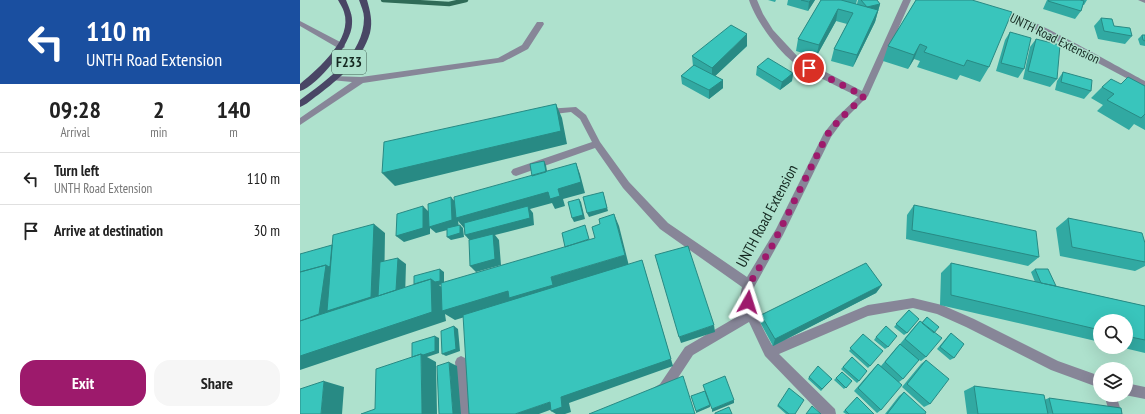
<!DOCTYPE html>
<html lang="en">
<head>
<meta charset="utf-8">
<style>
	:root { --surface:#fff; --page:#f6f6f6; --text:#222; --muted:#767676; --line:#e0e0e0; --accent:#9d1a6c }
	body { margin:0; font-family:"PT Sans Narrow",sans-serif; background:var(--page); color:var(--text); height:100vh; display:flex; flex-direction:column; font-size:15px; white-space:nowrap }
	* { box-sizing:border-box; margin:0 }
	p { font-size:13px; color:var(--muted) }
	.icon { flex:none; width:22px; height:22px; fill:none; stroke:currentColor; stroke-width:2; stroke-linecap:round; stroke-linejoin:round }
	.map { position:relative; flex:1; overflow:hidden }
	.side { display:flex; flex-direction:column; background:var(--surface); width:300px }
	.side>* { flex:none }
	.hud { background:#1a4fa0; color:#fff; overflow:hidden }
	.fabs { position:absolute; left:793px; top:314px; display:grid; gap:8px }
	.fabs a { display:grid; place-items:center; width:40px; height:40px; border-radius:50%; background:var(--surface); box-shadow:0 4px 16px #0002; font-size:20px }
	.pin { position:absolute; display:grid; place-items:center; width:34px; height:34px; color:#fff; margin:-17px; border:2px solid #fff; border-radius:50%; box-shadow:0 1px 4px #0007 }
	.me { position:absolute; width:44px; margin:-22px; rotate:6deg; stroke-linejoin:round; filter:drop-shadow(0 0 3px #0008) }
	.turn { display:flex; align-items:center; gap:14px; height:84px; padding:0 20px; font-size:18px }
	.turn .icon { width:52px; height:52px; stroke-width:2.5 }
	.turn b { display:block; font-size:28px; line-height:34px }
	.eta { display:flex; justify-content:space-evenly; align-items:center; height:68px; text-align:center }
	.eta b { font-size:24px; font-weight:800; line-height:28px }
	.button { display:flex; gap:8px; margin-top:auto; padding:8px 20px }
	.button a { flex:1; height:46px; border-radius:16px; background:var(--accent); color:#fff; font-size:16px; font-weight:800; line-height:46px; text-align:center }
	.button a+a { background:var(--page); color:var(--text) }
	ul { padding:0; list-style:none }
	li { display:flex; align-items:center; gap:12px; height:52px; padding:0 20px; border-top:1px solid var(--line) }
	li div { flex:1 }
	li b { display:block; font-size:15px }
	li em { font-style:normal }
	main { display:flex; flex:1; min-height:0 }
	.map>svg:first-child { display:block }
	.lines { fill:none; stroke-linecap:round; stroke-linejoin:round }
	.stream { stroke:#2f6b57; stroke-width:4.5 }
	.minor { fill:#878698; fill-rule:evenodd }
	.major { fill:#494665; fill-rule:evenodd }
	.wall { fill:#31a9a2 }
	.shaded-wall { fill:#288a84 }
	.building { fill:#39c5bc; stroke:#288a84 }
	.route { stroke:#9d1a6c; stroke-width:7; stroke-dasharray:0 12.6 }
	.labels { text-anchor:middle; stroke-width:3; stroke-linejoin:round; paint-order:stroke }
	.far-street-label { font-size:13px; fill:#142820; stroke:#aee1cd }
	.shield { fill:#aee1cd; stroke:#426054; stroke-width:1 }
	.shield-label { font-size:14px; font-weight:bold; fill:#142820 }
	.street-label { font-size:15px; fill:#142820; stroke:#aee1cd }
</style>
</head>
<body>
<main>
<section class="side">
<div class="hud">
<div class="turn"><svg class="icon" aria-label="left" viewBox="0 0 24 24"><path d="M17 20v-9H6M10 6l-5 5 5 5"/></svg><div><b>110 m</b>UNTH Road Extension</div></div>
</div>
<div class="eta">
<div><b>09:28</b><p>Arrival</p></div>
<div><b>2</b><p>min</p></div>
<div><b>140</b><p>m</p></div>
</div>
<ul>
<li><svg class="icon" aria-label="left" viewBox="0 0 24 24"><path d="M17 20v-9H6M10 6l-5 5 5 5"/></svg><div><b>Turn left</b><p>UNTH Road Extension</p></div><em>110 m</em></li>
<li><svg class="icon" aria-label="arrive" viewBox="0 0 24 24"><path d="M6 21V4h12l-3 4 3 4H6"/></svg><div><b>Arrive at destination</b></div><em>30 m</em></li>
</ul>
<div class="button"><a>Exit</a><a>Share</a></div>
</section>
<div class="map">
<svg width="845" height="414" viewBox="0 0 845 414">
	<rect width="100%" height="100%" fill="#aee1cd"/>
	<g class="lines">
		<!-- stream -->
		<path class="stream" d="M83 0 149 4 166 0"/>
		<!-- minor -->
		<path class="minor" d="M449 0H457L463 14 473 30 499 58 562 91 603 0H611L568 96 542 122 531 137 483 235 453 289C449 304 464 331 472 345L568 305 613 298 642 305 674 319 758 361 800 376V388L751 370 666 327 637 314 613 308 568 316 479 354 535 409 536 414H521L465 356 449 322 393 355 368 393 359 397 355 395 353 391 355 387 360 384 385 347 445 312 440 296 442 287 360 229 323 188 295 148 216 176 213 175 211 172 213 169 292 142 280 119 271 112 246 115 242 112 246 109 276 107 286 115 300 142 329 182 368 223 447 277 476 229 524 133 536 118 558 97C538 86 512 75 493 62 477 50 455 19 449 0Z
			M838 0H845V3Z
			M696 9C713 6 823 70 845 81V88L719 21 696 13Z
			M0 21 44 44 45 46 44 48H38L0 26Z
			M237 22H243L244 24 228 49 203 62 63 83 0 125V118L52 82 31 80 30 78 31 76 61 77 198 58 222 45Z
			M161 356 165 358 167 362 172 414H160L155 362 157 358Z
			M826 383 845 387V399L825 395Z
			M804 395H816L822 414H810Z"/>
		<!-- major -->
		<path class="major" d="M38 0H46C49 8 53 15 52 24 52 43 18 86 0 91V84C19 68 53 39 44 12 43 8 40 4 38 0Z
			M59 0H67C70 11 73 21 70 33 62 60 39 79 18 95 12 99 6 105 0 107V100C27 80 64 55 64 18 64 12 61 6 59 0Z"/>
	</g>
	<!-- wall -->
	<path class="wall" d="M468 0H476L475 2Z
		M488 0H515L508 11 487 5Z
		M521 0H557L556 4H557L558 0H577L580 4 575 22 553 67 531 61 534 49 547 24 536 21 516 57 496 51 498 39Z
		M616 0 689 67 680 82 660 75 657 80 617 67 620 61 614 59 608 69 583 61 588 46Z
		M747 0H787L784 5H783L781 11 775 19 743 9Z
		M801 18 814 26 832 36 825 44 798 39 794 26Z
		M710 32 724 69 718 78 696 71 705 40Z
		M842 35H845V46L840 45 838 39Z
		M736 39 757 79 750 87 723 79 730 47Z
		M447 46 415 76 423 80V88L409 99 382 84 381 76 393 66 392 56Z
		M457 67 493 73 492 81 480 90 456 75Z
		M763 72 791 91 784 99 755 90 757 81Z
		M821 84 845 86V130L834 124 829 130 797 111 803 105 791 98 802 87Z
		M614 205 739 257 728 266 606 239 607 215Z
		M768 218 845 243V266L835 271 760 256 756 228Z
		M651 263 735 282 731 272 735 269 756 286 845 306V353L820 347H826V321H800V342L640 305 641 273Z
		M582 285 576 293 473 346 460 322 461 315Z
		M609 310 607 333 604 335 594 327Z
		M627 317 634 333 626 357 621 361 619 360 603 379 599 382 581 410 577 413 554 391 574 368 578 364 581 366 596 348 600 344 615 326 620 321 622 322Z
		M651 333 654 358 650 360 637 349 648 336Z
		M563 334 570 366 568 368 549 351Z
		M576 337 588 347 585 349 574 340Z
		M552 357 559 381 557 383 541 369Z
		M626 360 630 404 624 407 602 387 621 364Z
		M542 372 552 381 544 389 534 380Z
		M509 377 532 379 521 391 508 379Z
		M674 386 744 400 749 398 822 414H667L664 391Z
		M604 392 625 414H585L599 396Z
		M557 397 574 414H546L543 412Z
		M478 405 495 414H486L477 406Z"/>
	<!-- shaded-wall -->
	<path class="shaded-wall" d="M511 0H515L508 11 509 2Z
		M580 4 575 22 553 67 557 55 567 7Z
		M538 9 536 21 516 57 519 45Z
		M447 34V46L412 79V68Z
		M620 44 614 59 608 69 614 55Z
		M493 73 492 81 480 90 482 82Z
		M423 80V88L409 99V90Z
		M256 104 262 118 267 144 95 186 82 173Z
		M244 161 246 165 248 177 234 181Z
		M276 163 280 174 285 193 263 199 265 206 255 209 252 203 230 209 233 213 234 225 195 235 199 240 201 265 176 272 170 266 171 242 165 235 164 228 158 221 159 227 136 233 130 228V234L104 242 96 236 123 206 130 213 151 197 157 204 258 189Z
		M303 192 308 211 289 217 287 213Z
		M279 199 281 202 285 219 274 222 272 218Z
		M314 214 319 226 329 266 155 320 145 314 146 321 0 370V356L140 269 144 272V284L139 285 144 289 251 277 325 255Z
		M74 224 85 233 84 295 98 258 106 264 105 298 0 332 32 245Z
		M160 225 163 228 164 237 151 240 147 237Z
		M342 260 373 366 269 403 271 412 265 414H256L251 411 261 397Z
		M582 285 576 293 473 346 475 339Z
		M414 325 415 332 381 343 379 337Z
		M154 326 158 329 160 351 146 356 142 354Z
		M135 336 139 338V353L127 357 136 362 137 414H122L121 354Z
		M149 362 157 366 161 414H153Z
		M24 381 44 387 42 414H21Z
		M434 400V403L412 412V409Z
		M250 402 258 407 239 414H215Z
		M410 405V407L396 413V411Z"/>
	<!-- building -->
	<path class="building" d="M501 0H511L509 2Z
		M521 0H541L578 10 557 55 534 49 553 13 538 9 519 45 498 39Z
		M561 0H577L580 4 567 7Z
		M616 0H672L712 12 689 67 667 60 664 66 624 52 627 47 620 44 614 55 588 46Z
		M749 0H780L784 1 781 11 748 1Z
		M801 18 812 19 814 26 830 28 832 36 804 31Z
		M431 25 447 34 412 68 392 56Z
		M710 32 731 38 724 69 701 63Z
		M842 35H845V41L843 40Z
		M736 39 760 45 757 79 728 71Z
		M468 58 493 73 482 82 457 67Z
		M394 65 423 80 409 90 381 76Z
		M763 72 792 80 791 91 761 82Z
		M828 77 845 86V114L841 118 807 100 814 94 802 87 811 79 821 84Z
		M256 104 261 131 82 173 84 142Z
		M244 161 246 172 232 176 230 164Z
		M276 163 281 182 258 189 260 196 250 199 248 192 156 218 154 197Z
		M303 192 307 208 287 213 283 197Z
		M151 197 152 220 129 227 128 204Z
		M279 199 283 215 272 218 268 202Z
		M614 205 736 231 739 257 612 230Z
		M123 206V228L96 236 97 214Z
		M228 206 230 218 165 235 164 223Z
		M314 214 325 255 251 277 253 285 209 298 208 291 142 311 141 283 295 238 292 227 300 224 299 219Z
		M768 218 842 233 845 243V262L772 247Z
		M74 224 71 297 27 311 33 235Z
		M160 225V233L147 237V228Z
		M285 225 289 239 265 247 262 233Z
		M193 234 195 259 170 266 169 240Z
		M32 245 30 266 29 267 26 265 0 272V254Z
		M388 246 414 325 379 337 355 255Z
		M98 258 96 290 78 296 80 262Z
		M342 260 371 359 261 397 262 407 251 411 250 402 215 414H169L163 315Z
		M566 263 582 285 475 339 461 315Z
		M651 263 845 306V340L826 336V321H800V330L651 295Z
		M26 265 19 314 0 321V272Z
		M140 269V281L135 282 131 279 114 284V276Z
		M735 269H748L756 286 741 283Z
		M131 279 132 312 0 356V321Z
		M609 310 619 319 607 333 596 324Z
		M627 317 639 327 634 333 622 323Z
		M620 321 642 338 626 357 605 339Z
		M154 326 156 349 142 354 141 331Z
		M586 326 597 336 588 347 576 337Z
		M651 333 664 344 654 358 640 347Z
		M563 334 583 351 570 366 550 348Z
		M135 336V351L123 355 121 354 112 357V343Z
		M600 344 619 360 603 379 585 362Z
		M121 354 122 414H61L75 409 76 369Z
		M552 357 567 371 559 381 543 367Z
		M626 360 649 379 630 404 607 384Z
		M149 362 153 414H139L137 366Z
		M578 364 602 385 581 410 558 388Z
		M518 366 532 379 522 389 509 377Z
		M542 372 552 381 546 388 536 378Z
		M383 376 395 414H289Z
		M425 376 434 400 412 409 403 385Z
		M24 381 21 414H0V389Z
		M674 386 744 395 748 414H678Z
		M489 388 504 400 495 414H489L478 405Z
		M405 391 410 405 396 411 391 396Z
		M604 392 626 412 625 414H587Z
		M557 397 574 414H549L545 410Z
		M749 398 821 408 822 414H753Z
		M512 406 521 414H506Z
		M429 407 432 414H415V413Z"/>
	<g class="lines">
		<!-- route -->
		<path class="route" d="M448 302 446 295 449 285 472 246 527 135 539 120 564 96 509 68"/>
	</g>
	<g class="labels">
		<!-- far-street labels -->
		<g class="far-street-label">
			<text transform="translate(755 38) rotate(26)" y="5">UNTH Road Extension</text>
		</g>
		<!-- shield labels -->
		<rect class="shield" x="32" y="50" width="34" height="24" rx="3"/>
		<g class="shield-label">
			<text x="49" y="67">F233</text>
		</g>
		<!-- street labels -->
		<g class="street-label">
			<text transform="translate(467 216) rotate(-62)" y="5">UNTH Road Extension</text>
		</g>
	</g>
</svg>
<div class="fabs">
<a><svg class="icon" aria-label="search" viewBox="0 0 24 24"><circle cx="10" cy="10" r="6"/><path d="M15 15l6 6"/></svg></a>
<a><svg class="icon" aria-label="layers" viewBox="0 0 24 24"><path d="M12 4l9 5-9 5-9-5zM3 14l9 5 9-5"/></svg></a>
</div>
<div class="pin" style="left:509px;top:68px;background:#d93025"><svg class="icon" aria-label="arrive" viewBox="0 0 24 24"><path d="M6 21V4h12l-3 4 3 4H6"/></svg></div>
<svg class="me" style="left:448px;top:302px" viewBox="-20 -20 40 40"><path d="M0-17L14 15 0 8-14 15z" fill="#9d1a6c" stroke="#fff" stroke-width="4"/></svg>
</div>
</main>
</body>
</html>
